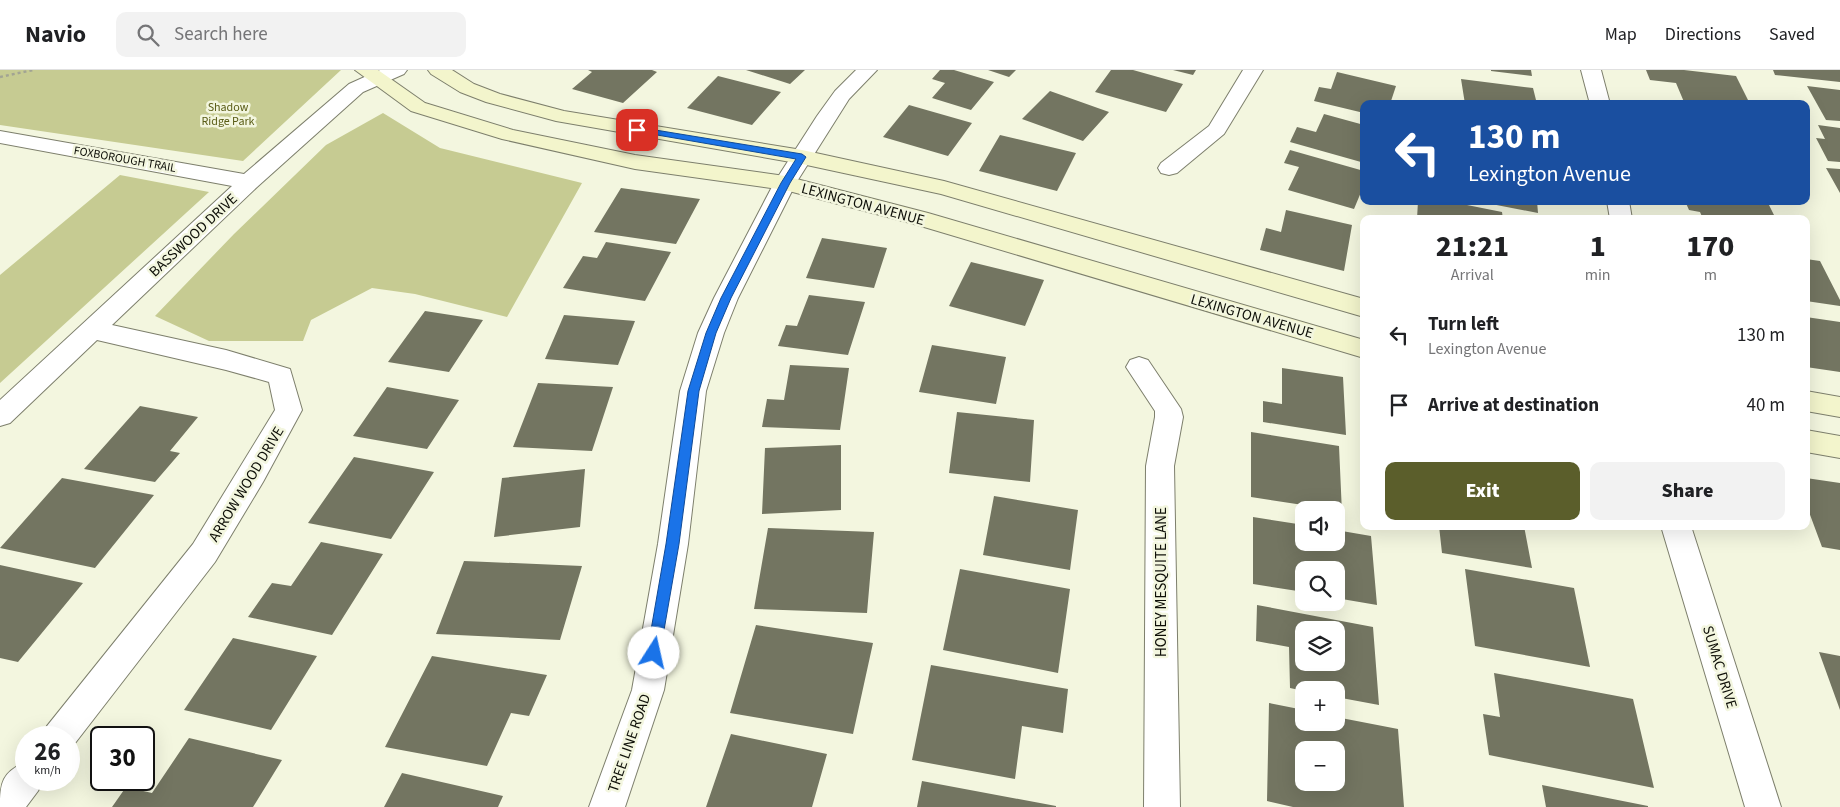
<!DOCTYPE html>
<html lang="en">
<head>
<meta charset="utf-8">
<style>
	:root { --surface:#fff; --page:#f2f2f2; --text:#202124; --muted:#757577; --line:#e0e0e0; --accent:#5b5e2b }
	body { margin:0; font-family:"Source Sans 3",sans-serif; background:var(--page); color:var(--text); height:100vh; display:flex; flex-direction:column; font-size:19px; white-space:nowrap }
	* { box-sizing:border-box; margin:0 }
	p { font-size:16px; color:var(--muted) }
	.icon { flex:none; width:28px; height:28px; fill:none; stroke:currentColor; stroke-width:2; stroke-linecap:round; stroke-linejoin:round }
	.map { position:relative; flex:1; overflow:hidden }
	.details { position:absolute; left:1360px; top:145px; width:450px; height:315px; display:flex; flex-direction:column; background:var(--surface); border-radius:10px; box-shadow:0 5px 20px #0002 }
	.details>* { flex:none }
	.banner { position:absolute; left:1360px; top:30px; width:450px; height:105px; border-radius:10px; box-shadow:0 5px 20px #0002; background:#1a4fa0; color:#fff; overflow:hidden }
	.tools { position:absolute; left:1295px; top:431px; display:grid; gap:10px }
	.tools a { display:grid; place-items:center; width:50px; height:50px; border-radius:10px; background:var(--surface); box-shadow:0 5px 20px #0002; font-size:25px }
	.speed { position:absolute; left:15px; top:656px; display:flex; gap:10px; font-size:25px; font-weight:700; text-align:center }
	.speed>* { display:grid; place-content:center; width:65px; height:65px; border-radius:50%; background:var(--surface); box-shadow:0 5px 20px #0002; line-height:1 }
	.speed small { font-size:12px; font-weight:400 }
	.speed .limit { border:2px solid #111; border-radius:8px; background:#fff; color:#111 }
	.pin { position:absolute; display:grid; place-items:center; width:42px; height:42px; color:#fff; margin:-21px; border-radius:10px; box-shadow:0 2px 8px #0006 }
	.me { position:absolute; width:55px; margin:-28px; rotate:10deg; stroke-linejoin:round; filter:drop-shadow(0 0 4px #0008) }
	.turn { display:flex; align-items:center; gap:18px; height:105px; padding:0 25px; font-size:22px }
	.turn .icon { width:65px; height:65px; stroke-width:2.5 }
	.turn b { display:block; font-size:35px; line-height:42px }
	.eta { display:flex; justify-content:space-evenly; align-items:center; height:85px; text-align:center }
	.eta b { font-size:30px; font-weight:800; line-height:35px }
	.primary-button { display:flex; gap:10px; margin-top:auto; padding:10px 25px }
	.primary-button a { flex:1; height:58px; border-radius:10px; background:var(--accent); color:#fff; font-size:20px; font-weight:800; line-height:58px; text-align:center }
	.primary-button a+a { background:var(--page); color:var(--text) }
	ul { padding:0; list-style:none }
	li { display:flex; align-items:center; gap:15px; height:70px; padding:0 25px }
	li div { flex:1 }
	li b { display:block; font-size:19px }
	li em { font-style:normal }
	header { display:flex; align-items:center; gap:30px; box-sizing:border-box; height:70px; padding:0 25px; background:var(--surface); border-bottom:1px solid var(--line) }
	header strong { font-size:24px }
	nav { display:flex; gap:28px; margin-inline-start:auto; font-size:18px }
	.search { width:350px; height:45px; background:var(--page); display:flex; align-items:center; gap:12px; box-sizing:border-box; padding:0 18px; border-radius:10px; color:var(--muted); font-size:19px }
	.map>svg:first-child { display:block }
	.green { fill:#c6cb92 }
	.building { fill:#737561; fill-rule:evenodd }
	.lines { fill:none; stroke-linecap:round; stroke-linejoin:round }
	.street-casing { stroke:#7d7f6c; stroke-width:2 }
	.secondary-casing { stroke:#7d7f6c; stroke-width:2 }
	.path { stroke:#a2a493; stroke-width:2.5; stroke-dasharray:3 3; stroke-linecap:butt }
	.street { fill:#fff; fill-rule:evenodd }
	.secondary { fill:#f3f5cc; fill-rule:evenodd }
	.route { fill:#1a73e8; stroke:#114b97 }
	.labels { text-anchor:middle; stroke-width:5; stroke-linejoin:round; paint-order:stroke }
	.far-park-label { font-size:12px; fill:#595c16; stroke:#f3f6df }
	.far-street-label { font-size:12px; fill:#0d0e07; stroke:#f3f6df }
	.street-label { font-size:15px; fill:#0d0e07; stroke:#f3f6df }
</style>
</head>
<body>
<header>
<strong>Navio</strong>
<div class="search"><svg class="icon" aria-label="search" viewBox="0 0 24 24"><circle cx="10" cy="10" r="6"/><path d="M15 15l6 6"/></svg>Search here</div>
<nav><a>Map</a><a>Directions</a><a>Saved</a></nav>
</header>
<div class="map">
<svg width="1840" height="737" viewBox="0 0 1840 737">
	<rect width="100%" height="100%" fill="#f3f6df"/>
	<!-- green -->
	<path class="green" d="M0 0H341L243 91 0 55Z
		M383 43 440 78 582 113 507 247 415 224 372 218 311 250 303 271H209L155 246 234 164 326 75Z
		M120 105 209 122 0 313V205Z"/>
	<!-- building -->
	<path class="building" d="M588 0H652L657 2 623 33 572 19 592 2Z
		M746 0H805L790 14Z
		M940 0H954L994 12 971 40 932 28 945 13 932 9Z
		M988 0H1016L1009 7Z
		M1111 0H1133L1183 14 1166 42 1095 22Z
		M1173 0H1196L1193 5Z
		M1491 0H1531L1532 6 1491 1Z
		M1646 0H1684L1736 6 1750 34 1684 32 1676 13 1650 10Z
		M1773 0H1840V12L1775 5Z
		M1337 2 1396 16 1390 34H1364V43L1314 31 1319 17 1331 19Z
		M718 6 781 22 752 55 687 38Z
		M1461 9 1533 18 1537 34H1465Z
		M1807 16 1840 20V51L1826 50Z
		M1050 21 1109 42 1083 71 1022 49Z
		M909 35 972 53 948 86 883 67Z
		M1324 44 1364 55V85L1361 92 1290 72 1297 57 1316 62Z
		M1818 55 1840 58V92L1828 91 1816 68 1825 69Z
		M1000 65 1076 83 1057 121 979 101Z
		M1290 80 1364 101V115L1354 139 1288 120 1299 97 1284 93Z
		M1826 98 1840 99V123Z
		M621 118 700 129 676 174 594 162Z
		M1418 131H1447L1502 142 1503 149H1417Z
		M1481 131H1537L1538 143 1481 132Z
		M1685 131H1737L1769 135 1776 149H1703L1700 142 1689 140Z
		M1286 140 1352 155 1344 201 1260 180 1266 158 1281 162Z
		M822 168 887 178 874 218 806 208Z
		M606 172 671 182 645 231 563 218 583 186 597 188Z
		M1806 189 1820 191 1840 230V236L1806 231Z
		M971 192 1044 210 1025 256 949 236Z
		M809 225 865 232 848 285 778 276 786 255 797 256Z
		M425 241 483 250 449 302 388 292Z
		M564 245 635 251 618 295 545 289Z
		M1806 247 1840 252V302L1806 297Z
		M932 275 1006 287 996 334 919 322Z
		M790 295 849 298 840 360 762 357 767 329 784 330Z
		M1282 298 1343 307 1346 365 1263 352V331L1282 334Z
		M538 313 613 317 592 381 513 377Z
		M387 317 459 330 427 379 353 366Z
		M140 336 198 347 170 381 180 383 155 412 84 399Z
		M957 342 1034 350 1030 412 949 403Z
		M1251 362 1339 376 1342 443 1336 440 1251 427Z
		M841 375V440L762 444 765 378Z
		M354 387 434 402 391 469 308 453Z
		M585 399 580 457 494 467 502 408Z
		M62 408 154 425 95 498 0 478Z
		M1806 408 1840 413V480L1822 477 1806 434Z
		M994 426 1078 440 1070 500 983 485Z
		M1253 447 1304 455V472H1336V460L1371 466 1377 535 1336 528V500H1304V522L1253 514Z
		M1439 456H1524L1532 498 1442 483Z
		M768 458 874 462 867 543 754 539Z
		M321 472 383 484 332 565 248 547 272 513 291 516Z
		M464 491 582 496 560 570 436 564Z
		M0 495 83 513 18 592 0 588Z
		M960 499 1070 519 1058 603 943 580Z
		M1465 499 1574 518 1590 597 1475 576Z
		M1257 535 1373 557 1379 635 1336 627V620L1304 621 1290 618 1289 577 1256 571ZM1304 560H1336V592H1304Z
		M756 555 873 573 853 664 730 643Z
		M233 568 317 586 271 660 184 640Z
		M1819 582 1840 586V640Z
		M432 586 547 605 529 646 511 643 487 696 385 677Z
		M931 595 1068 619 1063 663 1022 656 1015 709 912 690Z
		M1494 603 1633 629 1654 718 1489 685 1483 644 1500 647Z
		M1269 633 1304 640V652H1336V647L1398 659 1404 737H1293L1267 731ZM1304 680H1336V712H1304Z
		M731 664 827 684 812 737H706Z
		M189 668 282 690 253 737H112L126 717 152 723Z
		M402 703 503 726 498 737H384Z
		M922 711 1056 736V737H917Z
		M1542 715 1648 736V737H1546Z"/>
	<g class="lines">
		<!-- street casing -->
		<g class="street-casing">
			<path id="street" d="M380 0H407L404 4 363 22 257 117 112 255 226 280 290 299 302 340 263 412 215 492 69 681V668H42L47 656 193 474 275 340 269 312 226 300 97 270 10 353 0 356V330L232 116 0 73V61L244 104 349 14Z
				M856 0H877L849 29 796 113 738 228 724 263 706 321 688 474 664 620 625 737H589L632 620 658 474 680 321 698 263 714 228 774 113 817 46 835 21Z
				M1243 0H1263L1224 64 1177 103 1169 105 1161 103 1158 98 1161 93 1209 56Z
				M1581 0H1601L1610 34H1590Z
				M1607 131H1629L1632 149H1610Z
				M1139 287 1148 290 1181 339 1183 347 1174 396 1180 737H1144L1146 396 1155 347V341L1126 297 1130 290Z
				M1661 456H1691L1781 737H1745Z
				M26 692V710H43L38 721 26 737H0C0 713 2 702 26 692Z"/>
		</g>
		<!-- secondary casing -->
		<g class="secondary-casing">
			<path id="secondary" d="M355 0H378L425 33 513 60 635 85 785 106 928 143 1364 270V288L914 154 785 120 635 99 502 69 411 41Z
				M428 0H452L474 14 500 24 564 41 802 80 944 111 1364 229V247L941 124 802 94 556 51 486 32 460 22 431 4Z
				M1806 321 1840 327V347L1806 341Z
				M1806 360 1840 366V388L1806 382Z"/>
		</g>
		<!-- path -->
		<path class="path" d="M0 7 33 0"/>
		<!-- street -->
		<use href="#street" class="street"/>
		<!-- secondary -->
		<use href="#secondary" class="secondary"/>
	</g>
	<!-- route -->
	<path class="route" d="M637 57 802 84 806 87 790 113 731 228 716 263 699 321 679 474 660 583 658 588 654 589 649 588 647 583 666 474 688 321 706 263 721 228 781 113 796 89 634 61 632 60Z"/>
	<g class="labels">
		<!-- far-park labels -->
		<g class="far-park-label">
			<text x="228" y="41">Shadow<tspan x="228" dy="14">Ridge Park</tspan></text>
		</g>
		<!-- far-street labels -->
		<g class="far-street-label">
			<text transform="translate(125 89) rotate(10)" y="4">FOXBOROUGH TRAIL</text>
		</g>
		<!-- street labels -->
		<g class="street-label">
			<text transform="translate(863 134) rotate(15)" y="5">LEXINGTON AVENUE</text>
			<text transform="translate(193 165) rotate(-43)" y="5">BASSWOOD DRIVE</text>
			<text transform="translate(1252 246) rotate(16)" y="5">LEXINGTON AVENUE</text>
			<text transform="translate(246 414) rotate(-59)" y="5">ARROW WOOD DRIVE</text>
			<text transform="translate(1161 512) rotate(-90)" y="5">HONEY MESQUITE LANE</text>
			<text transform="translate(1720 597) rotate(73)" y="5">SUMAC DRIVE</text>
			<text transform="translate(629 673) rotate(-71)" y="5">TREE LINE ROAD</text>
		</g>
	</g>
</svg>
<div class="tools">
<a><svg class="icon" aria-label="sound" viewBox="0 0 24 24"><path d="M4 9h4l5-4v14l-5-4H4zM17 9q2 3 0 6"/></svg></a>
<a><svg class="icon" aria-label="search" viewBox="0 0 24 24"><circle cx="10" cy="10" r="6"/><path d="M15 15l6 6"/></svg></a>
<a><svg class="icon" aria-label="layers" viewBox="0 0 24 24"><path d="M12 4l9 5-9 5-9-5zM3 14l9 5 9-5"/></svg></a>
<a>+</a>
<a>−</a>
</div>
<div class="speed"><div>26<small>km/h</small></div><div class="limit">30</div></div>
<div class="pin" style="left:637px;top:60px;background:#d93025"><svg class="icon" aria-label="arrive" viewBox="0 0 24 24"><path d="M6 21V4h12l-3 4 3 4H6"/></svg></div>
<svg class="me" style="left:654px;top:583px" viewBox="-20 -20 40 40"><circle r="19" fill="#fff"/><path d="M0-13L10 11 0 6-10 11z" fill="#1a73e8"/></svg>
<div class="banner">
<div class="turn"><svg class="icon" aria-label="left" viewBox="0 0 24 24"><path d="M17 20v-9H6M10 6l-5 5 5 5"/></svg><div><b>130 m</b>Lexington Avenue</div></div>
</div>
<section class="details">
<div class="eta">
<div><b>21:21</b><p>Arrival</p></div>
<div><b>1</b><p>min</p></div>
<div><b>170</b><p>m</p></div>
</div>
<ul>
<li><svg class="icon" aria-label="left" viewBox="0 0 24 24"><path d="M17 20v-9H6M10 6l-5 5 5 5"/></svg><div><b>Turn left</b><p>Lexington Avenue</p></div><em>130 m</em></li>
<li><svg class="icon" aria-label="arrive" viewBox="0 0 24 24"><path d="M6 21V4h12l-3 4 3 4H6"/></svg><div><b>Arrive at destination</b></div><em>40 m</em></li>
</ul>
<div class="primary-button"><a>Exit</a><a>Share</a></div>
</section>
</div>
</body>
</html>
